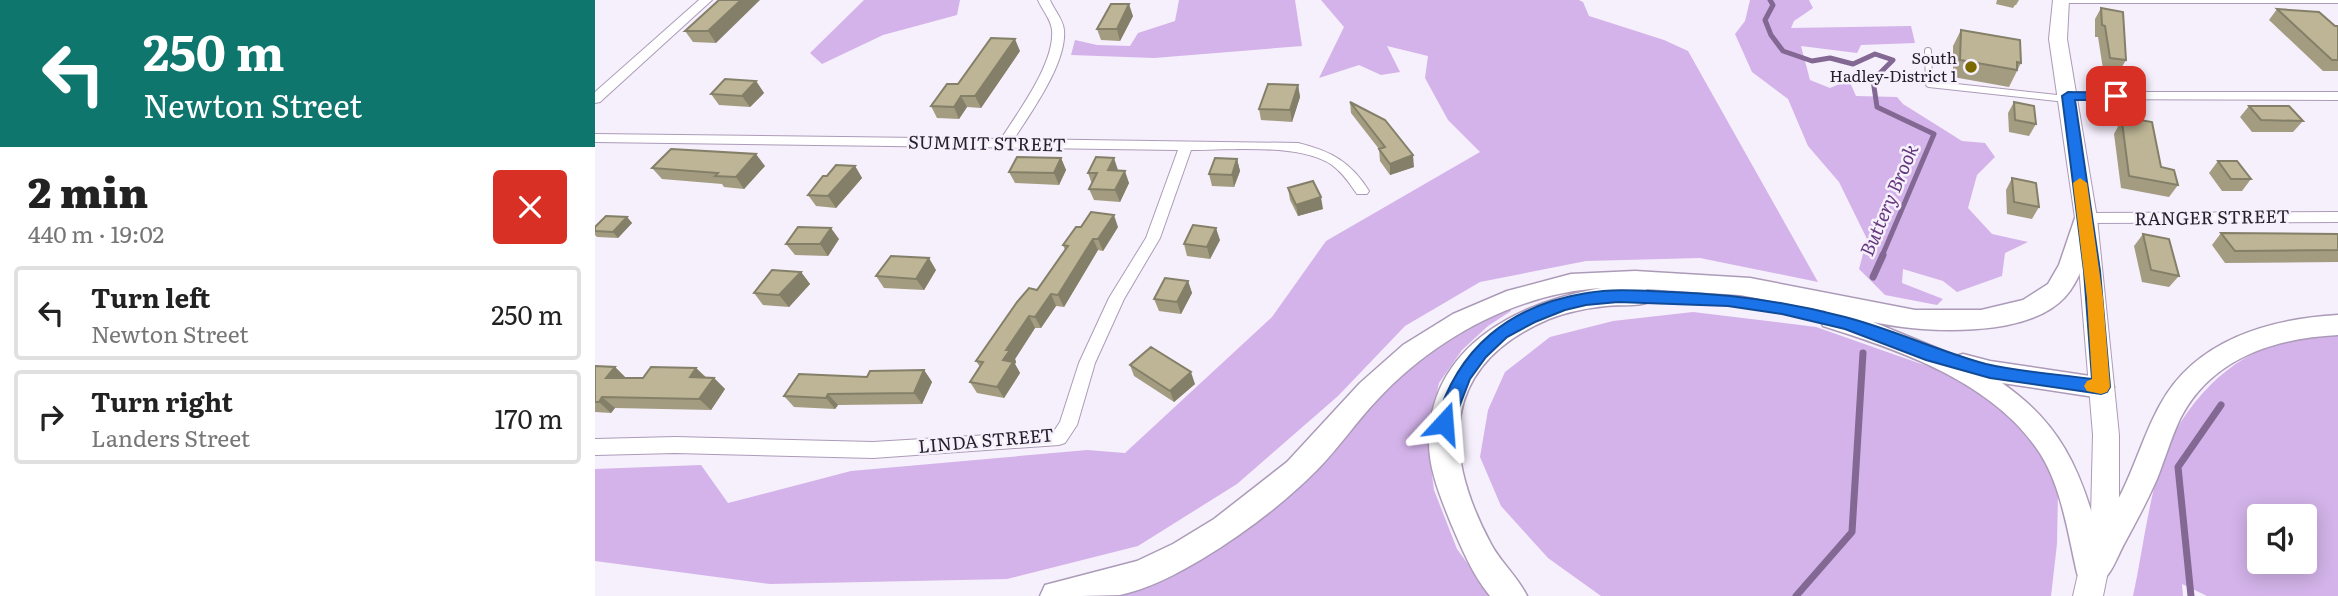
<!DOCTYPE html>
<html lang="en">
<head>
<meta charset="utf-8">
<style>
	:root { --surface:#fff; --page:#f6f6f6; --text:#222; --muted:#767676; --line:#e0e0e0 }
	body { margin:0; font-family:Literata,serif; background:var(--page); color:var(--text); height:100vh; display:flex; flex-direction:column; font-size:26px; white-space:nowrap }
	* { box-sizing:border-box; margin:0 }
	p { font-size:23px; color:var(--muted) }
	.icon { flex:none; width:38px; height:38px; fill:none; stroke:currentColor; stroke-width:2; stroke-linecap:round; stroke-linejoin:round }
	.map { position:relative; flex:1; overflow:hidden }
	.panel { display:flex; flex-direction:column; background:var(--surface); width:595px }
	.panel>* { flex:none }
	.hud { background:#0f766e; color:#fff; overflow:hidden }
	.fabs { position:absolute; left:1652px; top:504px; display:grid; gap:14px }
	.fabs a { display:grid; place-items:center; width:70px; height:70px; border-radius:7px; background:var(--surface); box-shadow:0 4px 18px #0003; font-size:35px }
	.pin { position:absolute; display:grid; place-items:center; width:60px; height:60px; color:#fff; margin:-30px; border-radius:14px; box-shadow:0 4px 10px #0006 }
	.me { position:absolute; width:77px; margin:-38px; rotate:19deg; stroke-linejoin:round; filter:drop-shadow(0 0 5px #0008) }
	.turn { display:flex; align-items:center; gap:24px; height:147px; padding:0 28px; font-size:32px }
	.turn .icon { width:91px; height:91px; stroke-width:2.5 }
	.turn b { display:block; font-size:49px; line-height:60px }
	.round { display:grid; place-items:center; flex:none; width:74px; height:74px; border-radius:7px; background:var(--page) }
	.head { display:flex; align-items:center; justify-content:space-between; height:119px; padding:0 28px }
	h1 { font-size:42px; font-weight:800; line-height:52px }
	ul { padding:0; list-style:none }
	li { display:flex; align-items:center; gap:21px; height:94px; margin:0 14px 10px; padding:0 14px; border:4px solid var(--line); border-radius:7px }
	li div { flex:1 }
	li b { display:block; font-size:26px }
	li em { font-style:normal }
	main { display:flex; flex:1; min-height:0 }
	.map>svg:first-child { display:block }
	.green { fill:#d3b3e9; fill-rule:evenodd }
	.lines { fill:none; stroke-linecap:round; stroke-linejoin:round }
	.stream-far1 { stroke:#826893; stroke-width:5 }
	.stream { stroke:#826893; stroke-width:7 }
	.service-casing { stroke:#ac9bb8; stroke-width:8 }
	.minor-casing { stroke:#ac9bb8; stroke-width:2 }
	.secondary-casing { stroke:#ac9bb8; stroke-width:2 }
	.primary-casing { stroke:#ac9bb8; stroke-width:3 }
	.service { stroke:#fff; stroke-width:6 }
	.minor { fill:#fff; fill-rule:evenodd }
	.secondary { fill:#fff; fill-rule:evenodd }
	.primary { fill:#fff; fill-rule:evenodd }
	.wall { fill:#a39c80 }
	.shaded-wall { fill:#847f68 }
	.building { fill:#bdb595; stroke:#847f68; stroke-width:2 }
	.route { fill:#1a73e8; stroke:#114b97; stroke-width:2 }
	.slow { fill:#f59e0b }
	.poi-dot { fill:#7b6900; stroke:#f6effc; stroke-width:2.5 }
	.labels { text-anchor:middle; stroke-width:5; stroke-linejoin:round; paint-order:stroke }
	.far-poi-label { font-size:16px; fill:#251f2a; stroke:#f6effc; text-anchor:end }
	.street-label { font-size:18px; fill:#251f2a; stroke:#f6effc }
	.water-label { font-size:19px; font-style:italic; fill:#64387d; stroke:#f6effc }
</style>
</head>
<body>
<main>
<section class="panel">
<div class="hud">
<div class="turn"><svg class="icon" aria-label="left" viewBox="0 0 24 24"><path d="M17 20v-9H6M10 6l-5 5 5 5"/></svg><div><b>250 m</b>Newton Street</div></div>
</div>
<div class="head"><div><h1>2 min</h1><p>440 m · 19:02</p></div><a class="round" style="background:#d93025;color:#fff"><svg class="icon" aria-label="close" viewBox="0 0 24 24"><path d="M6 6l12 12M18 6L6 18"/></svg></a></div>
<ul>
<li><svg class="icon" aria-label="left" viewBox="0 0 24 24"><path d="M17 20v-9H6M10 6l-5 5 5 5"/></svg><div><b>Turn left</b><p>Newton Street</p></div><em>250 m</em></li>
<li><svg class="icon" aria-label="right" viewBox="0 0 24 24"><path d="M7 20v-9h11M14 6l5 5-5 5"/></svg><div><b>Turn right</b><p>Landers Street</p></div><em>170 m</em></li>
</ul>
</section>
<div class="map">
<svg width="1743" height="596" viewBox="0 0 1743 596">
	<rect width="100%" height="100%" fill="#f6effc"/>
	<!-- green -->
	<path class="green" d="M269 0H365L362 15 288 35 227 64 215 53Z
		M584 0H700L707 46 559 58 476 55 480 40 502 45 535 46 543 33 580 21Z
		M726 0H984L988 2 994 16 1069 40 1093 51 1223 282 1105 258 991 261 885 282 810 326 743 396 642 484 543 546 412 579 175 584 0 561V469L106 465 133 503 256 471 492 450 530 453 677 317 731 241 885 152 853 120 830 78 833 56 792 46 805 72 786 75 764 65 724 78 749 27Z
		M1155 0H1214L1218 8 1199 21 1196 28 1316 26 1320 43 1266 45 1262 53 1206 46 1215 80 1235 88 1254 80 1261 96 1302 97 1308 104 1367 141 1390 143 1400 157 1382 175 1373 208 1397 234 1433 242 1410 253 1407 276 1362 292 1348 281 1308 269 1307 283 1348 299 1342 305 1290 295 1264 269 1272 239 1244 182 1213 146 1193 99 1157 72 1140 34 1150 21Z
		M914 307 916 311 893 326 867 350 844 383 832 437 839 490 862 549 896 596H511L560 577 794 387 825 359 858 334Z
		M1098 312 1221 327 1352 373 1406 404 1444 448 1463 493 1462 544 1456 596H1006L953 558 906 506 885 457 893 410 910 372 955 337 1018 321Z
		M1732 336H1743V596H1612L1587 584 1588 596H1538C1547 555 1552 510 1564 470 1580 416 1625 362 1679 345 1696 340 1715 339 1732 336ZM1664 516H1710V562H1664Z"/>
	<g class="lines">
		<!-- stream-far1 -->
		<path class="stream-far1" d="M1175 0 1178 5 1170 20 1176 35 1188 51 1217 61 1235 58 1258 64 1280 54 1298 60 1278 80 1282 107 1339 134 1287 256"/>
		<!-- stream -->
		<path class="stream" d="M1278 277 1288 255
			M1201 596 1257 532 1268 353
			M1596 596 1583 467 1626 405"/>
		<!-- service casing -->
		<g class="service-casing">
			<path id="service" d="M1333 51 1334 84 1471 99"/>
		</g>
		<!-- minor casing -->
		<g class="minor-casing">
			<path id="minor" d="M104 0H117L5 102 0 103V92Z
				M443 0H455C459 10 468 19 469 30 472 63 436 112 419 139L703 143C736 151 756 162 774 191L772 194H762C755 184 748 173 737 165 706 143 635 150 596 150L565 238 529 299 500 363 482 425 470 443 464 445 278 458 80 453 0 455V439L80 437 278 442 459 431 465 422 484 363 514 298 551 238 583 150 0 142V134L406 139C423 112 460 63 457 30 456 19 447 10 443 0Z
				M1461 0H1743V3H1467Z
				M1473 92H1743V100L1468 99V93Z
				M1743 212V222L1491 223 1484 218 1491 213Z"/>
		</g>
		<!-- secondary casing -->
		<g class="secondary-casing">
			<path id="secondary" d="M1458 0H1474L1472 39 1502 218 1524 435V517L1508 596H1478L1496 517 1498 435 1480 218 1454 39Z"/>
		</g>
		<!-- primary casing -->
		<g class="primary-casing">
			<path id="primary" d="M1491 210 1499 212 1502 218C1494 244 1489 276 1470 297 1432 339 1328 333 1278 322L1361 356 1368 354 1395 361 1515 379 1519 387 1515 395 1506 398 1407 383C1465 423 1485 469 1503 534 1513 518 1523 501 1531 483 1543 457 1551 430 1565 405 1600 340 1674 319 1743 315V335C1680 338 1616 358 1585 419 1576 438 1570 459 1562 479 1552 502 1540 524 1528 546 1520 562 1514 581 1497 587L1486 583 1482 573C1473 534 1467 489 1446 455 1401 383 1305 350 1228 326L1225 319 1231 311 1145 295 1051 289 1057 296 1054 302C1040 307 1026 304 1011 306 992 308 972 312 954 319 846 365 846 451 896 544 906 563 923 577 932 596H895C877 574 866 547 855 521 845 496 833 467 834 439 837 344 925 302 1007 288 922 293 840 338 783 399 761 422 743 449 721 471 687 505 648 534 607 559 582 574 553 589 525 595 501 596 470 596 445 596L450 585 542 561 578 544 619 519 692 462 765 383 808 345 858 314 912 291 976 274 1040 271 1155 278 1320 310H1386L1428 300 1453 284 1464 265 1480 218 1483 212Z"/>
		</g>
		<!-- service -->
		<use href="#service" class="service"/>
		<!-- minor -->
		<use href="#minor" class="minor"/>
		<!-- secondary -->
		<use href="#secondary" class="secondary"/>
		<!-- primary -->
		<use href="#primary" class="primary"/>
	</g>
	<!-- wall -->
	<path class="wall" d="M124 0 121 43 98 42 90 31Z
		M1402 0H1424L1421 5H1420L1418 8 1401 4Z
		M1506 8 1531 60 1524 72 1508 69 1503 37H1500V19Z
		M1682 9 1743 26V71H1728L1674 20Z
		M538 16 525 41 506 40 502 29Z
		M1366 30 1426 63 1414 87 1358 77V46Z
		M425 51 386 108 372 107 364 119 342 118 336 106 363 84Z
		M161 81 169 93 155 107 124 105 116 94Z
		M703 85 705 97 697 122 666 120 664 109Z
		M755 102 819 167 795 175 785 161 784 149 756 113Z
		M1419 102 1441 124 1434 136 1414 132 1413 113Z
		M1654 106 1708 121 1698 132H1657L1645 117Z
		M1528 117 1566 167 1583 185 1574 197 1526 188 1519 134Z
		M466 158 471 170 464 185 420 183 414 172Z
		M642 159 645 171 639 187 617 186 614 174Z
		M1623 161 1656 179 1647 191H1627L1614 173Z
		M170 166 149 189 129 187 127 184 67 179 57 168Z
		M260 166 267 178 241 208 221 206 213 195 232 176Z
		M523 170V171L534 183 525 202 499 200 494 189 497 184 493 173Z
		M1417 178 1444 207 1437 219 1412 214 1411 190Z
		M693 188 728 209 703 216 695 200Z
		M32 217 37 223 23 238 2 237 0 235V227Z
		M486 227H523L508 251 503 250 469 307 461 306 446 328H440L420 359 421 362 420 364 425 373 409 398 382 393 375 382 385 367 381 361 442 290 470 250 468 245Z
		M1626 233 1743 234V262L1630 263 1617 245Z
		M1548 234 1584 276 1574 287 1547 282 1539 246Z
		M244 239 233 256 200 255 191 244Z
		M625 240 615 259 592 256 589 244Z
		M341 270 329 290 289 288 281 276Z
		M206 272 215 284 194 307 168 305 159 293Z
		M593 281 597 293 586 314 564 311 559 299Z
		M535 365 600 384 579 402 539 376Z
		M0 366 20 367 31 378H48L101 368 111 377 119 378 130 389 116 410 20 408 16 413 0 412Z
		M329 370 337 382 327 404 243 405 240 409 199 407 189 396 272 377Z"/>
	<!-- shaded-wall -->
	<path class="shaded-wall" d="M146 0H165L121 43 113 31Z
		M534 4 538 16 525 41 522 29Z
		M420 39 425 51 386 108 380 96Z
		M161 81 169 93 155 107 147 96Z
		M703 85 705 97 697 122 695 110Z
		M366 96 372 107 364 119 359 107Z
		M161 154 170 166 149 189 141 177Z
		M818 155 819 167 795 175V164Z
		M466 158 471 170 464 185 459 173Z
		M519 158 523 170 517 182 513 170Z
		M642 159 645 171 639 187 637 175Z
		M260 166 267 178 241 208 233 196Z
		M530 171 534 183 525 202 520 190Z
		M726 197 728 209 703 216 701 205Z
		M519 215 523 227 508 251 503 239Z
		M32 217 37 223 23 238 18 232Z
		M236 228 244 239 233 256 225 244Z
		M621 228 625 240 615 259 612 247Z
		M498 239 503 250 469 307 463 295Z
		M334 258 341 270 329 290 321 279Z
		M206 272 215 284 194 307 184 295Z
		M593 281 597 293 586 314 582 302Z
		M456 294 461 306 446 328 440 317Z
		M434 316 440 328 420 359 421 362 420 364 425 373 409 398 402 387 411 350Z
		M20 367 31 378H11Z
		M101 368 112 379 95 377Z
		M329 370 337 382 327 404 319 393Z
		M596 372 600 384 579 402 575 391Z
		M119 378 130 389 116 410 104 399Z
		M233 394 243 405 240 409 231 398Z
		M7 397 20 408 16 413 4 402Z"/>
	<!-- building -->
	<path class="building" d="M124 0H146L113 31H90Z
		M516 4H534L522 29H502Z
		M1506 8 1528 12 1531 60 1515 58 1510 26 1507 25Z
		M1682 9 1724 12 1740 26H1743V60H1737Z
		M1366 30 1425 40 1426 63 1422 62V70L1365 60Z
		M396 38 420 39 380 96H366L359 107 336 106 352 84H363Z
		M130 79 161 81 147 96 116 94Z
		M673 84 703 85 695 110 664 109Z
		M755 102 790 120 818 155 795 164 784 149 790 147Z
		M1419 102 1439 106 1441 124 1420 120Z
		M1654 106H1694L1708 121 1666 120Z
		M1528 117 1557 122 1566 167 1579 170 1583 185 1534 176 1527 122H1529Z
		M76 149 161 154 141 177 120 176 123 173 57 168Z
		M422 157 466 158 459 173 414 172Z
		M501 157 519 158 513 170 530 171 520 190 494 189 502 173H493Z
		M620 158 642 159 637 175 614 174Z
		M1623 161H1642L1656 179H1636Z
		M241 165 260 166 233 196 213 195 228 176H232Z
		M1417 178 1441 183 1444 207 1419 202Z
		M718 181 726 197 701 205 693 188Z
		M496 212 519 215 503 239H498L463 295 456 294 440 317 434 316 411 350H415L408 360 418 362 402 387 375 382 388 362 381 361 422 302 434 288 442 290 473 246 468 245 481 227H486Z
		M11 216 32 217 18 232 0 231V227Z
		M598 225 621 228 612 247 589 244Z
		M203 227 236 228 225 244H191Z
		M1626 233 1743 234V250L1640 251Z
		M1548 234 1574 239 1584 276 1556 270Z
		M296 256 334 258 321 279 281 276Z
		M177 270 206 272 184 295 159 293Z
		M570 278 593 281 582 302 559 299Z
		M556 347 596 372 575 391 535 365Z
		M0 366 20 367 11 378H48L56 367 101 368 95 377 119 378 104 399 7 397 4 402H0Z
		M329 370 319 393 233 394 231 398 189 396 204 374 272 377 275 371Z"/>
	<!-- route -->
	<path class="route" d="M1473 92 1521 93 1527 96 1521 100H1480L1505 271 1515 387 1512 392 1506 394 1395 378 1331 360 1250 329 1187 314 1133 306 1023 302 991 305 970 310 940 322 912 337 891 357 875 379 856 428 849 430 843 428 841 423C862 348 915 305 992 293 1020 288 1049 291 1077 292 1136 294 1193 302 1250 317 1297 329 1343 351 1391 364 1425 372 1462 374 1497 379L1489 271 1467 96Z"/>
	<!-- slow -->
	<path class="slow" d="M1485 178 1492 183 1508 298 1515 387 1512 392 1506 394 1492 391 1489 386 1492 381 1497 379 1492 298 1478 183Z"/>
	<!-- markers -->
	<circle class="poi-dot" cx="1376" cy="67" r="7"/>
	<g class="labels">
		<!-- far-poi labels -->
		<g class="far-poi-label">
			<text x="1362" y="64">South<tspan x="1362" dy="18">Hadley-District 1</tspan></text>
		</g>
		<!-- street labels -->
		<g class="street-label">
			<text transform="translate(392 144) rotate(1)" y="6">SUMMIT STREET</text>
			<text transform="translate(1617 218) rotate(-1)" y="6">RANGER STREET</text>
			<text transform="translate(391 441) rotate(-5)" y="6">LINDA STREET</text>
		</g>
		<!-- water labels -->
		<g class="water-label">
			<text transform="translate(1294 200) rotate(-67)" y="7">Buttery Brook</text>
		</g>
	</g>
</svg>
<div class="fabs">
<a><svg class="icon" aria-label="sound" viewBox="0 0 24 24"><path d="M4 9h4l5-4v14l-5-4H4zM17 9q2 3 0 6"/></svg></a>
</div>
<div class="pin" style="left:1521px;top:96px;background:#d93025"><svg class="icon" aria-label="arrive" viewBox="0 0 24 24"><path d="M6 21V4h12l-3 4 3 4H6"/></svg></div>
<svg class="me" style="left:849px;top:423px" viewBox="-20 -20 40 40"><path d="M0-17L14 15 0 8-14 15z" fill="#1a73e8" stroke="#fff" stroke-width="4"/></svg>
</div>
</main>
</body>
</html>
